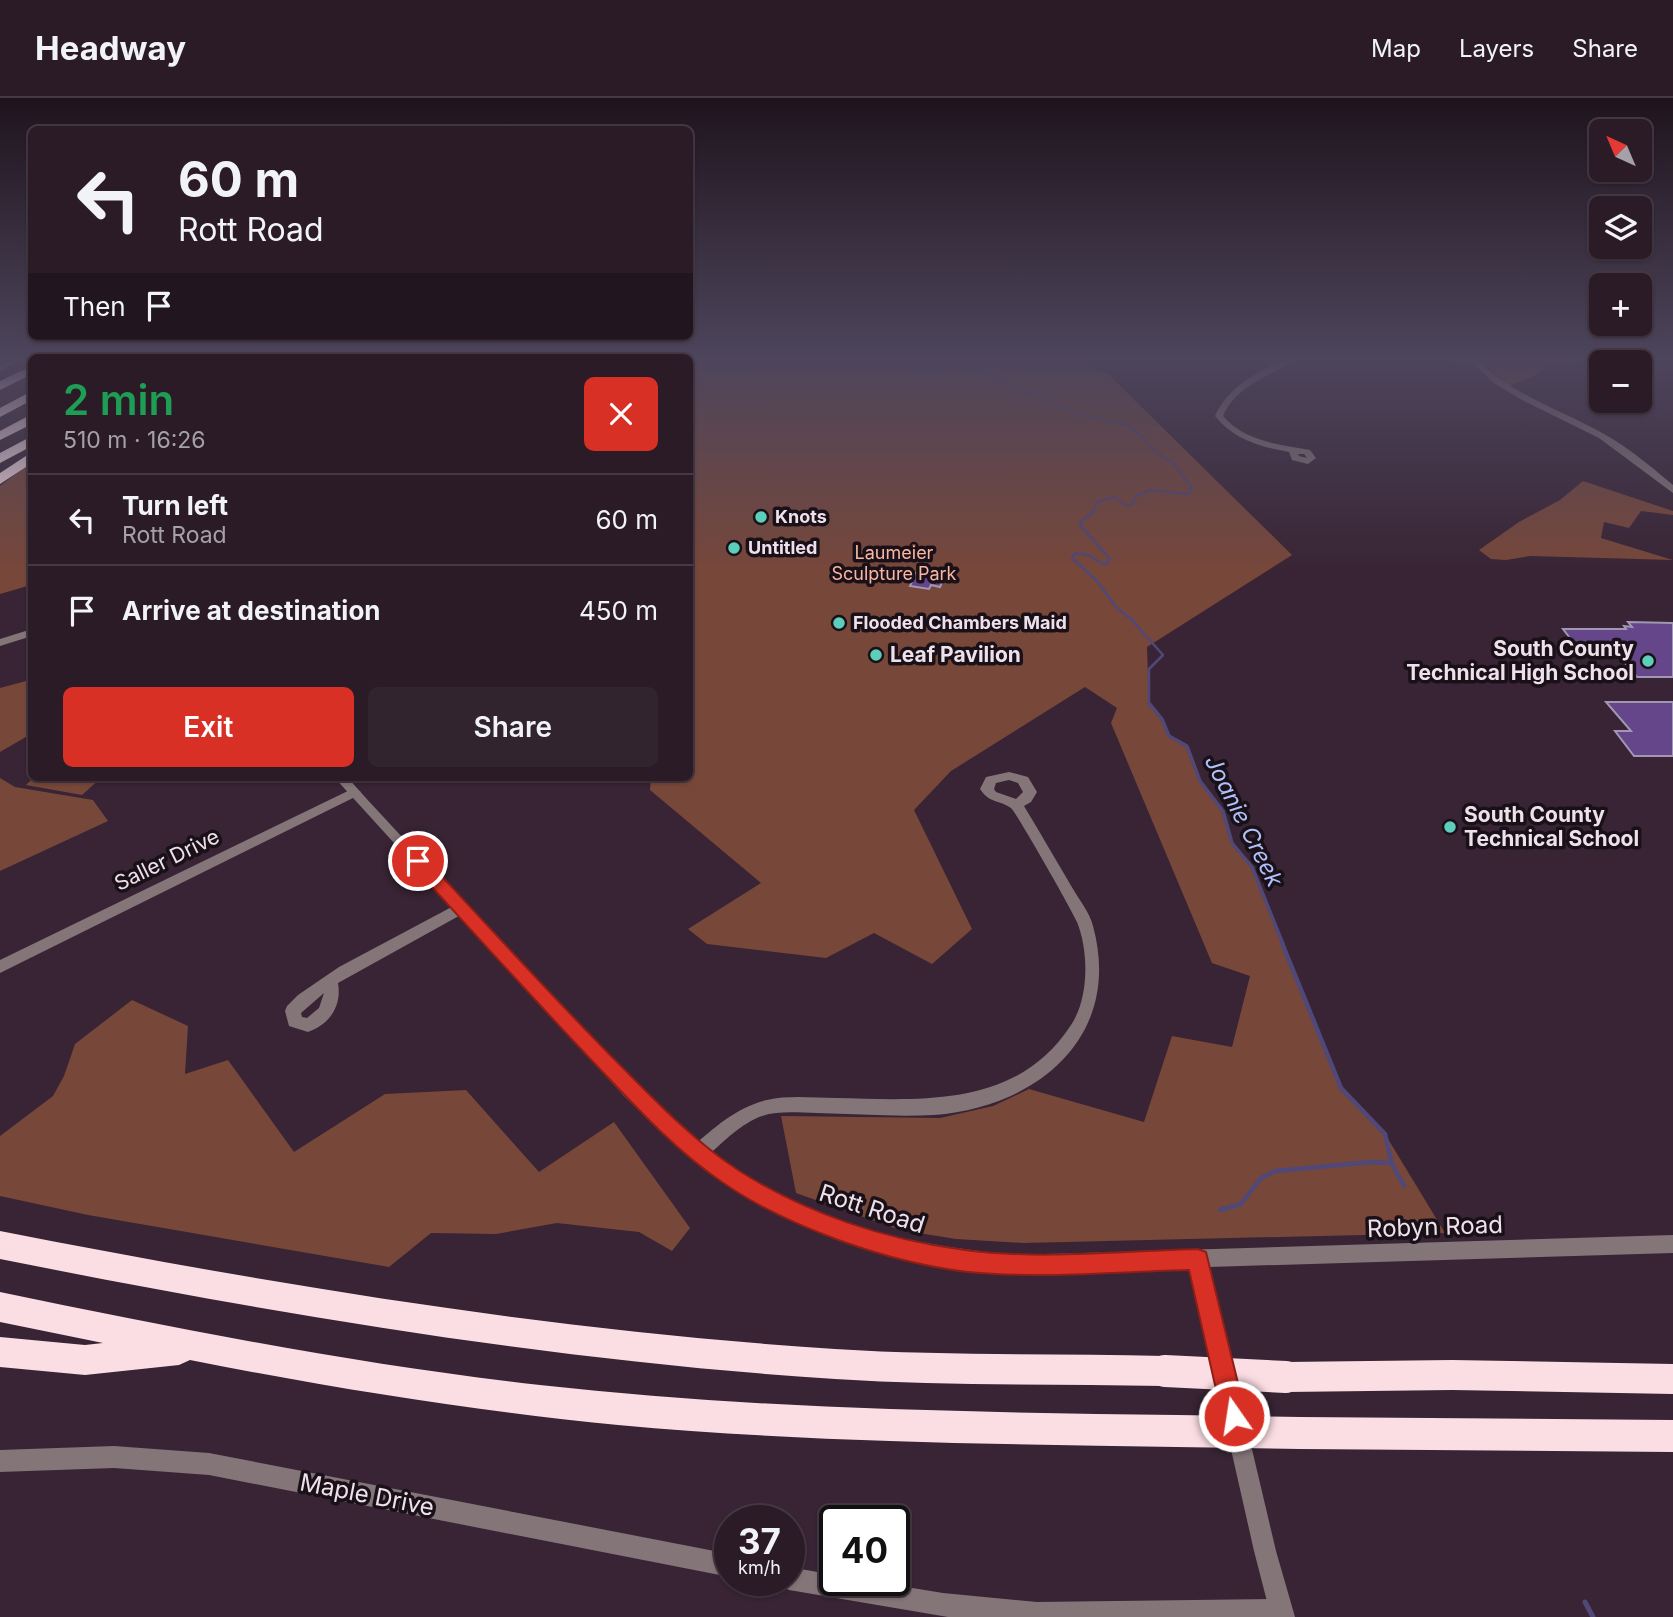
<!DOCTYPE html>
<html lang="en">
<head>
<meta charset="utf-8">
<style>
	:root { --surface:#2a1b27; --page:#32242f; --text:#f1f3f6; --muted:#a5a1a7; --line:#463944; --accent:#d93025 }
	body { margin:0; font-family:Inter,sans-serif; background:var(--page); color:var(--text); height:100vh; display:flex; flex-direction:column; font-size:26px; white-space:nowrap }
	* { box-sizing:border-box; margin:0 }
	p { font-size:23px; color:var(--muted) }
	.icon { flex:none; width:38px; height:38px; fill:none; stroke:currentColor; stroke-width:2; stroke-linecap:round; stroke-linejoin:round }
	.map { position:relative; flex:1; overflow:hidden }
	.side { position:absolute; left:28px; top:256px; width:665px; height:427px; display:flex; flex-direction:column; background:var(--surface); border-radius:10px; box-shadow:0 2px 5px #0004,0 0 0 2px var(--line) }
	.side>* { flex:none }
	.top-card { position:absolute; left:28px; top:28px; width:665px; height:214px; border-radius:10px; box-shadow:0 2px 5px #0004,0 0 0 2px var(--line); background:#2a1b27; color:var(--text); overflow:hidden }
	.needle { width:46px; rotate:316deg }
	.fabs { position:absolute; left:1589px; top:21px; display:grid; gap:14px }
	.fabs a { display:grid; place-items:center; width:63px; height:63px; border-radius:10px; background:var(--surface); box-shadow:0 2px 5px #0004,0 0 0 2px var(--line); font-size:35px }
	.speed { position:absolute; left:714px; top:1407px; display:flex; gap:14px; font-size:35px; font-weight:700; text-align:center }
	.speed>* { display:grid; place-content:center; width:91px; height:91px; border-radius:50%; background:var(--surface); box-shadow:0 2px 5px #0004,0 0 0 2px var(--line); line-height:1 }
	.speed small { font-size:18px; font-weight:400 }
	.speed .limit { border:4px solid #111; border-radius:10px; background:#fff; color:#111 }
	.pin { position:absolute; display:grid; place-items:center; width:60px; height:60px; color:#fff; margin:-30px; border:4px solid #fff; border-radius:50%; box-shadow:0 2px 7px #0007 }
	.me { position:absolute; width:77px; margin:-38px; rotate:347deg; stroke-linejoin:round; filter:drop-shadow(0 0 5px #0008) }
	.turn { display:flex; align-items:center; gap:24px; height:147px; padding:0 35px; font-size:32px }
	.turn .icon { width:91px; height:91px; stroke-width:2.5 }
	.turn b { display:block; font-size:49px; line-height:60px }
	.then { display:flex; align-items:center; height:66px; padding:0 35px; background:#0003; gap:14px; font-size:26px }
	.round { display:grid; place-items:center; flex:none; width:74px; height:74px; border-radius:10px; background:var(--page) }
	.overview { display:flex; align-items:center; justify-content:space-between; height:119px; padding:0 35px }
	h1 { font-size:42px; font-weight:600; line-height:52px; color:#1e9e55 }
	.button { display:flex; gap:14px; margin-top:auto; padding:14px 35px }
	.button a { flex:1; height:80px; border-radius:10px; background:var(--accent); color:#fff; font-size:28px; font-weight:600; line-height:80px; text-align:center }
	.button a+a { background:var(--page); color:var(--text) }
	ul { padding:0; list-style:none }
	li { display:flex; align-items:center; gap:21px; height:91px; padding:0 35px; border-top:2px solid var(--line) }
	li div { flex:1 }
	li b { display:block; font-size:26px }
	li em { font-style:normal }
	header { display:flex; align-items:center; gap:42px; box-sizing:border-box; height:98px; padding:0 35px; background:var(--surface); border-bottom:2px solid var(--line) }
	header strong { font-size:33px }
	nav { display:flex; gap:38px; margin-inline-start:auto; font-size:24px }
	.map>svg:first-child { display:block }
	.green { fill:#77473a }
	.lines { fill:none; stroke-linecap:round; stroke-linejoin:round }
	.stream-far4 { stroke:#4f4878; stroke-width:2 }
	.stream-far3 { stroke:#4f4878; stroke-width:2.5 }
	.stream-far2 { stroke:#4f4878; stroke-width:3.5 }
	.stream-far1 { stroke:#4f4878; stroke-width:4.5 }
	.stream { stroke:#4f4878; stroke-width:5 }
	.building { fill:#65468b; stroke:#a297b2; stroke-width:2 }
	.minor { fill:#847578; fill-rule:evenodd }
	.tertiary { fill:#847578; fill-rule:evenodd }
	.motorway { fill:#fbdee4; fill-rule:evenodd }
	.motorway-bridge { stroke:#fbdee4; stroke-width:32 }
	.route { fill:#d93025; stroke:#8d1f18; stroke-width:2 }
	.poi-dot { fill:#5dceb9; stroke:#1a1118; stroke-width:2.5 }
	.labels { text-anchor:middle; stroke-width:7; stroke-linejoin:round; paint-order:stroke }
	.far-poi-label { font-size:18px; font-weight:bold; fill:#efe1ec; stroke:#1a1118; text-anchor:start }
	.far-park-label { font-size:18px; fill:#fbb6a3; stroke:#1a1118 }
	.poi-label { font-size:21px; font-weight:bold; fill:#efe1ec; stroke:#1a1118; text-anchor:start }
	.street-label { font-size:21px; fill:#efe1ec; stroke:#1a1118 }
	.water-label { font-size:23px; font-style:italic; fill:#afc0fb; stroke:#1a1118 }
	.near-street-label { font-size:24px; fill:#efe1ec; stroke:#1a1118 }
</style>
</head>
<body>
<header>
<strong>Headway</strong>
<nav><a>Map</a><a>Layers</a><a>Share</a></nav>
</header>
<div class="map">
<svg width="1673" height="1519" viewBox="0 0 1673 1519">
	<rect width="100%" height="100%" fill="#382434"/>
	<!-- green -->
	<path class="green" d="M690 261H1058L1107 275 1292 457 1147 549 1149 607 1162 621 1169 638 1187 648 1200 683 1223 713 1232 745 1252 769 1341 990 1385 1036 1445 1135 1024 1145 956 1141 900 1132 796 1095 781 1018 940 1020 993 1008 1029 991 1144 1024 1172 938 1232 949 1250 878 1212 865 1111 625 1117 610 1085 589 951 673 914 712 972 831 932 866 874 835 826 860 707 846 688 831 761 785 650 692 651 679H690Z
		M1478 261H1579L1574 265 1548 267 1534 278 1510 288Z
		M31 364V487L0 496V388Z
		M1583 383 1673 413V417L1641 413 1629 430 1604 424 1601 440 1673 462 1530 458 1506 462 1491 461 1479 452 1519 424 1560 402Z
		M26 583 31 589V636L0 654V590Z
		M34 679H102L82 697 26 687Z
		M0 680 15 689 93 702 108 723 0 773Z
		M132 902 188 928 185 976 228 962 294 1054 385 996 466 992 539 1074 614 1024 690 1130 672 1153 639 1134 557 1125 496 1136 431 1135 389 1169 88 1117 0 1098V1038L53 998 64 978 75 946Z"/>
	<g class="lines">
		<!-- stream-far4 -->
		<path class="stream-far4" d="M878 261 923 274 989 270
			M983 261 988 264 990 275 1018 292 1045 299 1075 316 1127 327 1144 340 1153 352 1173 365 1191 389 1190 395 1187 396 1151 392 1136 398 1134 404 1128 408 1113 399 1097 404 1092 415"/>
		<!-- stream-far3 -->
		<path class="stream-far3" d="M1094 414 1081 423 1080 427 1110 461 1105 467 1088 457 1075 455 1072 460 1097 483 1116 509 1131 521 1163 557 1149 571V607"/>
		<!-- stream-far2 -->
		<path class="stream-far2" d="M1149 605 1162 621 1169 638 1187 648 1200 683 1223 713 1232 745 1252 769 1283 846"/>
		<!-- stream-far1 -->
		<path class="stream-far1" d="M1282 845 1341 990 1385 1036 1392 1066 1404 1088
			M1220 1112 1241 1106 1261 1080 1275 1073 1372 1064 1391 1065"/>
		<!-- stream -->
		<path class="stream" d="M1585 1504 1593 1519"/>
	</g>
	<!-- building -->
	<path class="building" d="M916 475 944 479 940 489 931 487 929 491 910 488Z
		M1628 524 1673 525V579H1637L1610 547 1576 548 1563 531H1626L1624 528 1632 529Z
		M1606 604H1673V658H1634L1615 633H1631Z"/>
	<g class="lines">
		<!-- minor -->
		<path class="minor" d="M13 261H24L0 273V268Z
			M1286 261H1298C1272 277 1236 287 1223 318 1246 344 1278 346 1310 352L1316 360 1308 366 1292 362 1289 354C1260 349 1233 341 1215 318 1227 290 1259 272 1286 261ZM1298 356H1304L1307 360 1299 358Z
			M1445 261H1466L1480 265 1476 267Z
			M32 531V538L0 548V541Z
			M1009 674 1028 679 1037 694 1031 704 1024 708C1041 736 1057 764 1073 791 1080 803 1090 815 1093 828 1123 938 1038 1009 934 1017 896 1019 856 1016 817 1015 798 1015 778 1012 759 1019 738 1028 721 1046 704 1061L698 1063 692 1061 689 1055 692 1049C715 1029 737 1009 767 1002 789 997 814 1000 836 1000 923 1002 1017 1010 1071 927 1089 900 1089 854 1077 824 1072 812 1016 714 1011 710 998 701 990 706 980 691L986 679ZM1009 682 1018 685 1023 694 1016 701 996 694 994 691 996 685Z
			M354 690 361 694 359 697 0 875V862Z
			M461 804 466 806 468 810 466 814 338 885C342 908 330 926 308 934L289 928 285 913 287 908 298 897 339 869ZM324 895 319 910 307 920 302 919 301 915Z
			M114 1348 209 1355 730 1456V1479L209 1377 114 1370 0 1374V1352Z
			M789 1469 835 1477V1482H863L943 1495 1037 1504 1281 1501 1289 1505 1293 1513 1290 1519H948L789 1492 781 1488 778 1482H789Z"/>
		<!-- tertiary -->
		<path class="tertiary" d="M1468 261H1477C1510 295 1553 309 1593 330 1623 345 1648 366 1673 387V395L1599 340 1524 303 1495 286Z
			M334 679H347C407 746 470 810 531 876 605 956 677 1041 773 1094 846 1134 930 1148 1012 1157L1673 1137V1155L1209 1169 1276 1453 1295 1519H1271L1254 1453 1190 1170 1012 1175 970 1171 887 1155 846 1143 800 1126 762 1108 726 1086 692 1061 624 998Z"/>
		<!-- motorway -->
		<path class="motorway" d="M32 268V276L0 292V283Z
			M32 293V302L0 319V310Z
			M32 316V326L0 342V333Z
			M32 338V348L0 365V355Z
			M32 354V365L0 386V375Z
			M0 1133C276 1187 554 1233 835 1251 944 1258 1055 1255 1165 1258L1176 1262 1180 1273 1176 1284 1165 1288C1055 1286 944 1288 835 1281 553 1263 276 1216 0 1161Z
			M0 1194C179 1231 359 1267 540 1287 752 1311 965 1314 1177 1317L1188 1322 1193 1333 1188 1344 1177 1349C991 1346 804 1344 618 1327 474 1313 332 1290 190 1262L179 1267 85 1277 0 1269V1239L85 1247 103 1245 0 1224Z
			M1452 1262 1673 1266V1296L1452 1292 1286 1294 1275 1290 1271 1279 1275 1268 1286 1264Z
			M1300 1319 1673 1322V1354L1300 1351 1289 1346 1284 1335 1289 1324Z"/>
		<!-- motorway-bridge -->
		<path class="motorway-bridge" d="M1165 1273 1286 1279
			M1177 1333 1300 1335"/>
	</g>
	<!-- sky -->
	<linearGradient id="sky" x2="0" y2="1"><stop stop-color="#1f141d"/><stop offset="0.55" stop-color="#4d455c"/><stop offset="1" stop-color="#4d455c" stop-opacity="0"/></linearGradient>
	<rect width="1673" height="474" fill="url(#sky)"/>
	<!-- route -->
	<path class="route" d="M418 757 424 759C486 826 548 894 612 959 652 999 691 1041 738 1072 805 1115 886 1142 965 1152 1040 1162 1122 1153 1198 1151L1206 1154 1246 1318 1243 1326 1234 1330 1226 1326 1222 1318 1189 1172C1116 1174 1041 1181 968 1174 890 1165 786 1129 722 1084 675 1052 637 1010 598 969 535 903 474 835 412 767L410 763 412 759Z"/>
	<!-- markers -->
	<g class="poi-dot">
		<circle cx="761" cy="419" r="7"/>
		<circle cx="734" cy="450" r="7"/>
		<circle cx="839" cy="525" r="7"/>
		<circle cx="876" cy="557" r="7"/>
		<circle cx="1648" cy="563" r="7"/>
		<circle cx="1450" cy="729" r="7"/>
	</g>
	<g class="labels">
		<!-- far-poi labels -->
		<g class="far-poi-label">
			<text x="775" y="425">Knots</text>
			<text x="748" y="456">Untitled</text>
			<text x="853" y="531">Flooded Chambers Maid</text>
		</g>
		<!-- far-park labels -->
		<g class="far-park-label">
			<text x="894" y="461">Laumeier<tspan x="894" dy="21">Sculpture Park</tspan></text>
		</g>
		<!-- poi labels -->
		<g class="poi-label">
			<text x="1634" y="558" text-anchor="end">South County<tspan x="1634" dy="24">Technical High School</tspan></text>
			<text x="890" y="564">Leaf Pavilion</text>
			<text x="1464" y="724">South County<tspan x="1464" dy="24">Technical School</tspan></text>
		</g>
		<!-- street labels -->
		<g class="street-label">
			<text transform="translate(167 762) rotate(-26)" y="7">Saller Drive</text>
		</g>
		<!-- water labels -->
		<g class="water-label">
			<text transform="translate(1244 723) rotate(63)" y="8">Joanie Creek</text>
		</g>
		<!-- near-street labels -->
		<g class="near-street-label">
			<text transform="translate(872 1111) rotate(18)" y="8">Rott Road</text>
			<text transform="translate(1435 1129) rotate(-2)" y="8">Robyn Road</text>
			<text transform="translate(367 1397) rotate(11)" y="8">Maple Drive</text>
		</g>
	</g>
</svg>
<div class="fabs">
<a><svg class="needle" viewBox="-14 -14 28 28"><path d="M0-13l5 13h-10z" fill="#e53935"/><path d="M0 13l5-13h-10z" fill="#a5a1a7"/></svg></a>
<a><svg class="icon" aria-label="layers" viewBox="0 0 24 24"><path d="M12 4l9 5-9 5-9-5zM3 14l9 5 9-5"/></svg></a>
<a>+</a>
<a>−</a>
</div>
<div class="speed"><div>37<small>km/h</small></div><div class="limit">40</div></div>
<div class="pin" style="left:418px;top:763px;background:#d93025"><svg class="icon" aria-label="arrive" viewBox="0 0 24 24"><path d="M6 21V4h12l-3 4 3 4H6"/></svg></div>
<svg class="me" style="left:1234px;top:1318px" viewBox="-20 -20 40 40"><circle r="17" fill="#d93025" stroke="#fff" stroke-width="3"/><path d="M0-11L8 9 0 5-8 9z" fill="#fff"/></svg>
<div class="top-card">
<div class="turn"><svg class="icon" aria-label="left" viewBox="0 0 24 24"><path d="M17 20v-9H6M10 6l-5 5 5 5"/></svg><div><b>60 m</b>Rott Road</div></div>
<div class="then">Then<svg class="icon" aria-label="arrive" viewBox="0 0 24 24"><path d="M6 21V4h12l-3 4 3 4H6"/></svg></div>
</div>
<section class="side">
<div class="overview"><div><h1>2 min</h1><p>510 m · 16:26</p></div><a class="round" style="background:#d93025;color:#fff"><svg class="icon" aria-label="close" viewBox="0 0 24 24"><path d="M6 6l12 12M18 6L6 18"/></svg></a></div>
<ul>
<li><svg class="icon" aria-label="left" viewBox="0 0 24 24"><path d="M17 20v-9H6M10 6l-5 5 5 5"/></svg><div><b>Turn left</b><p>Rott Road</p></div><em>60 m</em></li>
<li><svg class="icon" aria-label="arrive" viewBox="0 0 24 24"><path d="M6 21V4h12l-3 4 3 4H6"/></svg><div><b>Arrive at destination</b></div><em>450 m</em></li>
</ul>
<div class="button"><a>Exit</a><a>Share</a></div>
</section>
</div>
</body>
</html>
